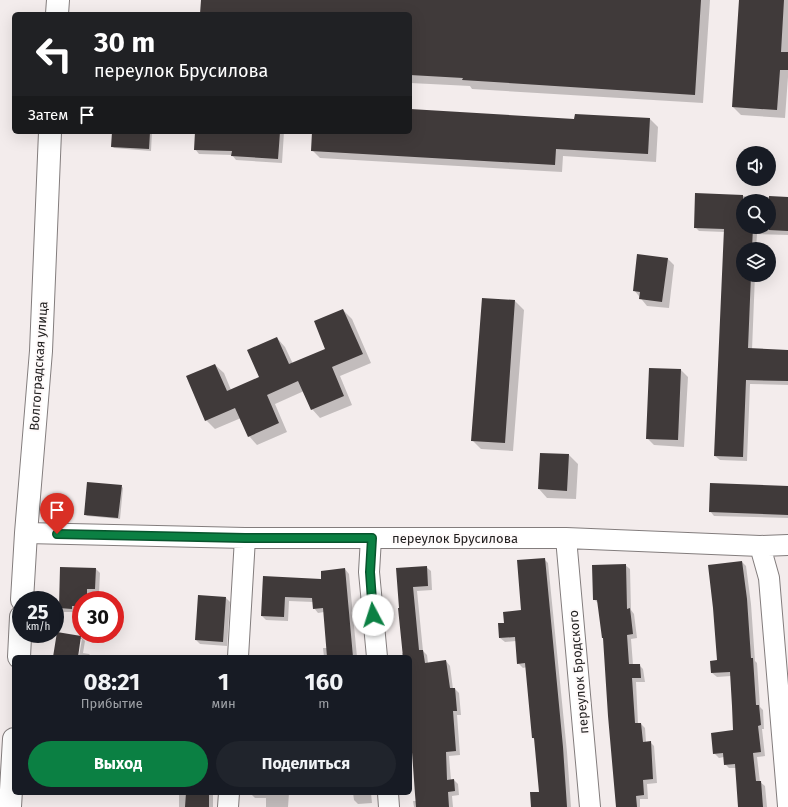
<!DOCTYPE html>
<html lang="ru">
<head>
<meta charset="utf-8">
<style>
	:root { --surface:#171b24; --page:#20242c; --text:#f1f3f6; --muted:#9ea1a6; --accent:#0b8043 }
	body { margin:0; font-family:"Fira Sans",sans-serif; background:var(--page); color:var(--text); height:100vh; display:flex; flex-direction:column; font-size:15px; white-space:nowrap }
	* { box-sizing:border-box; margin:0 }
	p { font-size:13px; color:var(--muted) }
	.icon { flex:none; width:22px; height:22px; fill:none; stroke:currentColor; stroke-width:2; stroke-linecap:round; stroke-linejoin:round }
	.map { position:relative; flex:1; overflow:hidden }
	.side { position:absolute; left:12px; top:655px; width:400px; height:140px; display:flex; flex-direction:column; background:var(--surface); border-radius:6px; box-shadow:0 4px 16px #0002 }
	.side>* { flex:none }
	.guide { position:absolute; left:12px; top:12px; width:400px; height:122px; border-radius:6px; box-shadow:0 4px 16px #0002; background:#202124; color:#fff; overflow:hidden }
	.fabs { position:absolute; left:736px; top:146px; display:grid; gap:8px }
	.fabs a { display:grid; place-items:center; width:40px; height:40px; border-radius:50%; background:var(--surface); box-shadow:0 4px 16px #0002; font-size:20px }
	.speed { position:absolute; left:12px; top:591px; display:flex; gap:8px; font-size:20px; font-weight:700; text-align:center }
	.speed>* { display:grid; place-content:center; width:52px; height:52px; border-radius:50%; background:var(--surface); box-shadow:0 4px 16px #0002; line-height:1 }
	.speed small { font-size:10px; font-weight:400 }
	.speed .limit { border:6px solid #d22; background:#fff; color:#111 }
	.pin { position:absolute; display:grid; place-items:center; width:34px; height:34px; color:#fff; margin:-41px -17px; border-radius:50% 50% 50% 0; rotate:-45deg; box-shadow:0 0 4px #0007 }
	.pin .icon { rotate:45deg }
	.me { position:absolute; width:44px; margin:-22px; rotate:355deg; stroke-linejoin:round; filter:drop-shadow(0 0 3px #0008) }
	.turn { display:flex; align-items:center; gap:14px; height:84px; padding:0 16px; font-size:18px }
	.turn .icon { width:52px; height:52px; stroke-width:2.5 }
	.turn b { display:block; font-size:28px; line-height:34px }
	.then { display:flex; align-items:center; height:38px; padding:0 16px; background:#0003; gap:8px; font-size:15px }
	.eta { display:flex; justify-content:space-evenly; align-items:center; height:68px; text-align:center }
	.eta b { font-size:24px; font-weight:700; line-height:28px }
	.primary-button { display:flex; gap:8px; margin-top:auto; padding:8px 16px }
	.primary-button a { flex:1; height:46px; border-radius:24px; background:var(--accent); color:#fff; font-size:16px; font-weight:700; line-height:46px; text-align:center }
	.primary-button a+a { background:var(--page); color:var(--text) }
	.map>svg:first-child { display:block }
	.shadow { fill:#0003; fill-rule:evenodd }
	.building { fill:#403a3a }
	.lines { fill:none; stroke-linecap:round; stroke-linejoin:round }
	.street-casing { stroke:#837d7d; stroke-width:22 }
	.secondary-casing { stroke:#837d7d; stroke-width:24 }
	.street { stroke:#fff; stroke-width:20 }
	.secondary { stroke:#fff; stroke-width:22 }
	.route-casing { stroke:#07532c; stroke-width:10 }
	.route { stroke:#0b8043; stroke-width:7 }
	.labels { text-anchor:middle; stroke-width:4; stroke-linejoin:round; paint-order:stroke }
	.street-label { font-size:13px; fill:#211f1f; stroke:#fefafa }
</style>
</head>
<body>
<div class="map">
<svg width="788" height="807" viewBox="0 0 788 807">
	<rect width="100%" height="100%" fill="#f3ecec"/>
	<!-- shadow -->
	<path class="shadow" d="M202 0H710L703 103 472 89 470 86 410 83V14H201Z
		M740 0H788V77L785 118 741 115 733 107Z
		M410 110 575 120V115L650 119 658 127 656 162 563 156 562 172 320 158 312 150 313 132H410Z
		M113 132H152L151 151 114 148 112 146Z
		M196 132H284L282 163 236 160 232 155 199 154 195 149Z
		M696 194 788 198V235L757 234 756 249H743V275H755L752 350 788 351V385L750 384 747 461 720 460 715 456 725 232 699 231 695 227ZM743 201H769V227H743Z
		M667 258 674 265 669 308 647 306 634 290Z
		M515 301 524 310 513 451 481 449 472 440Z
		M343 310 352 319 371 363 340 376 352 405 320 418 312 409 304 391 275 404 287 432 257 445 249 436 241 418 215 429 206 420 215 365 224 373 231 390 260 378 277 338 285 347 293 364 327 349Z
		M650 369 681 370 688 377 684 447 654 445 647 438Z
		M541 454 569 455 578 464 576 499 547 498 539 489Z
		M121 486 123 488 120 519 87 516 85 514Z
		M788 487V518L714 516 710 511Z
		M544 559 548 563 567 752 571 807H532L540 793 536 740 533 738 527 667 523 668 518 663 516 641 505 642 500 638 505 624 522 611Z
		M742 562 746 566 751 604 755 661 757 663 760 707 763 710 764 729H762L765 756 757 757 760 782 765 786 767 807H739L736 768H729L725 764 724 757 719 758 714 753 734 731 731 676 717 677 712 673 718 661Z
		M625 565 630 569 631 610 634 614 637 638 631 639 633 665H639L643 669 645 682H636L638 724H641L645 728 646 742H650L654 746 657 783 647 784 648 799H640V807H617L605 639 599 604 594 599Z
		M426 567 431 571 432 590 417 591 423 651 427 655 428 663 446 661 450 666 453 689H455L459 693 461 715H457L460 755 449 756 451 780H454L458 784 459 795 452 796 453 807H414L413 801H417L410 722V657H402V653H403L397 569Z
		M96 569 100 573 99 593H91V600H81V610L76 609V612H64L59 608Z
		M345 569 349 574 357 657H324L323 648H327L324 612 318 613 314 608 313 602 289 601 288 621 266 620 262 616 263 577 323 580Z
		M226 598 230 602 227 646 200 644 196 640Z
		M81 637 85 641 83 653 89 654 92 657H54ZM80 639H82L79 656H77Z
		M179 793H213V807H179Z
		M250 793H289L288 807H266V798H255Z
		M353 793H371L372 803 358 804 354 800Z"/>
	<!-- building -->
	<path class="building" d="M201 0H701L695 95 462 80 463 78 410 75V14H200Z
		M739 0H784L781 52H788V70H780L777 110 732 107Z
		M410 109 574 119 575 114 650 118 648 154 556 149 555 165 311 151 312 132H410Z
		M112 132H150L149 149 111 147Z
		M195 132H280L278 159 231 156 232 151 194 150Z
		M695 193 743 195V227H753L752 249H743V275H751L748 348 788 350V381L746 380 743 457 714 456 724 229 694 228Z
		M769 196 788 197V231L769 230Z
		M637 254 668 258 662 302 639 299 640 292 633 291Z
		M482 298 515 300 505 443 471 441Z
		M343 309 363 354 332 367 344 396 311 410 298 381 267 395 279 423 248 437 235 408 205 421 186 376 215 364 227 391 259 377 247 350 277 337 289 364 325 349 314 321Z
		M649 368 681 369 678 440 646 439Z
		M540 453 569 454 567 491 538 489Z
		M87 482 122 485 118 518 84 515Z
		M710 483 788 486V515L709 512Z
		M545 558 563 747 567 807H531L530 792H539L534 738H532L525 663 517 664 515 637 499 638 498 623H504L503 612 521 610 517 560Z
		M742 561 747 599 751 658H753L756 705H759L761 725 758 726 761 752 753 753 756 781H761L763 807H738L735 764 724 765 723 753 713 754 711 733 733 730 732 706 730 672 711 673 710 661 717 660 713 608 708 565Z
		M626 564 627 609 630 608 633 634 627 635 629 664H640L641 678H632L635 723H641L643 742 651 741 653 779 643 780 644 795 636 796 637 807H616L608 716 603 638H602L597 600H593L592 565Z
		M427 566 428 586 413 587 419 650H423L425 663 446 660 450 688H455L457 711H453L456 751 446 752 447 780 454 779 455 791 448 792 449 807H416L415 794 410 724V657H403L398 608H399L396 568Z
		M60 567 96 568 95 589H87V600H81V606H72V609L59 608Z
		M345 568 353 657H327L323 608 313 609 312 598 285 597 284 617 261 616 263 576 321 579V571Z
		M198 595 226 597 223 642 195 640Z
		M57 632 81 636 78 657H53Z
		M186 793H209V807H185Z"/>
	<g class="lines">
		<!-- street casing -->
		<g class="street-casing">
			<path id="street" d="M26 533 245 538H566L760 546 788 545
				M371 538 369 572 377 657
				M566 538 590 807
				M760 546 769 578 788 806
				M238 657 245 538
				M388 793 389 807
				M228 807 229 793"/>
		</g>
		<!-- secondary casing -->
		<g class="secondary-casing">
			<path id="secondary" d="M57 14 58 0
				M22 600 26 533 41 351 50 132
				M19 657 21 617
				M10 807 14 739"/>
		</g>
		<!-- street -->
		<use href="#street" class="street"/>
		<!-- secondary -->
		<use href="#secondary" class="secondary"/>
	</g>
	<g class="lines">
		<!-- route casing -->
		<g class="route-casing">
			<path id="route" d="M57 534 245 538H372L370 572 373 615"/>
		</g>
		<!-- route -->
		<use href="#route" class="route"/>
	</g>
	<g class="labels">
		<!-- street labels -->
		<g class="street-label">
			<text transform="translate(38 366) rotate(-86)" y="5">Волгоградская улица</text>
			<text x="455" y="543">переулок Брусилова</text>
			<text transform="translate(578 672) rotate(-95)" y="5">переулок Бродского</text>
		</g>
	</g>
</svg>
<div class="fabs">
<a><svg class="icon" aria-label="sound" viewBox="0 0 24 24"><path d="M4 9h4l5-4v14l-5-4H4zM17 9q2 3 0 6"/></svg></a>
<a><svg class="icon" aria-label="search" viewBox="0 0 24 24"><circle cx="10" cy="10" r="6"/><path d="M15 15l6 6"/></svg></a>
<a><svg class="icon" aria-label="layers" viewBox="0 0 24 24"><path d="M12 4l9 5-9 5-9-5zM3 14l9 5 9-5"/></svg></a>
</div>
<div class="speed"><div>25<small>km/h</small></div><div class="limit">30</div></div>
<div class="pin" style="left:57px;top:534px;background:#d93025"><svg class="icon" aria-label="arrive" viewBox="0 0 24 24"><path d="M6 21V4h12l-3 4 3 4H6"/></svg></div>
<svg class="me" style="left:373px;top:615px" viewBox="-20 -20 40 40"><circle r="19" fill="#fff"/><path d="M0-13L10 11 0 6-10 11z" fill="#0b8043"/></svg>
<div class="guide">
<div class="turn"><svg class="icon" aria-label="left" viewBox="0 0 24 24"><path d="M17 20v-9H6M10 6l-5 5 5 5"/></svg><div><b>30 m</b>переулок Брусилова</div></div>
<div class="then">Затем<svg class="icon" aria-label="arrive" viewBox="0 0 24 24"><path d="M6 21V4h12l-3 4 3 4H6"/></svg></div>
</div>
<section class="side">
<div class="eta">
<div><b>08:21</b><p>Прибытие</p></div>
<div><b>1</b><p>мин</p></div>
<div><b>160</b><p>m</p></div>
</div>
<div class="primary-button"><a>Выход</a><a>Поделиться</a></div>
</section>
</div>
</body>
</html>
